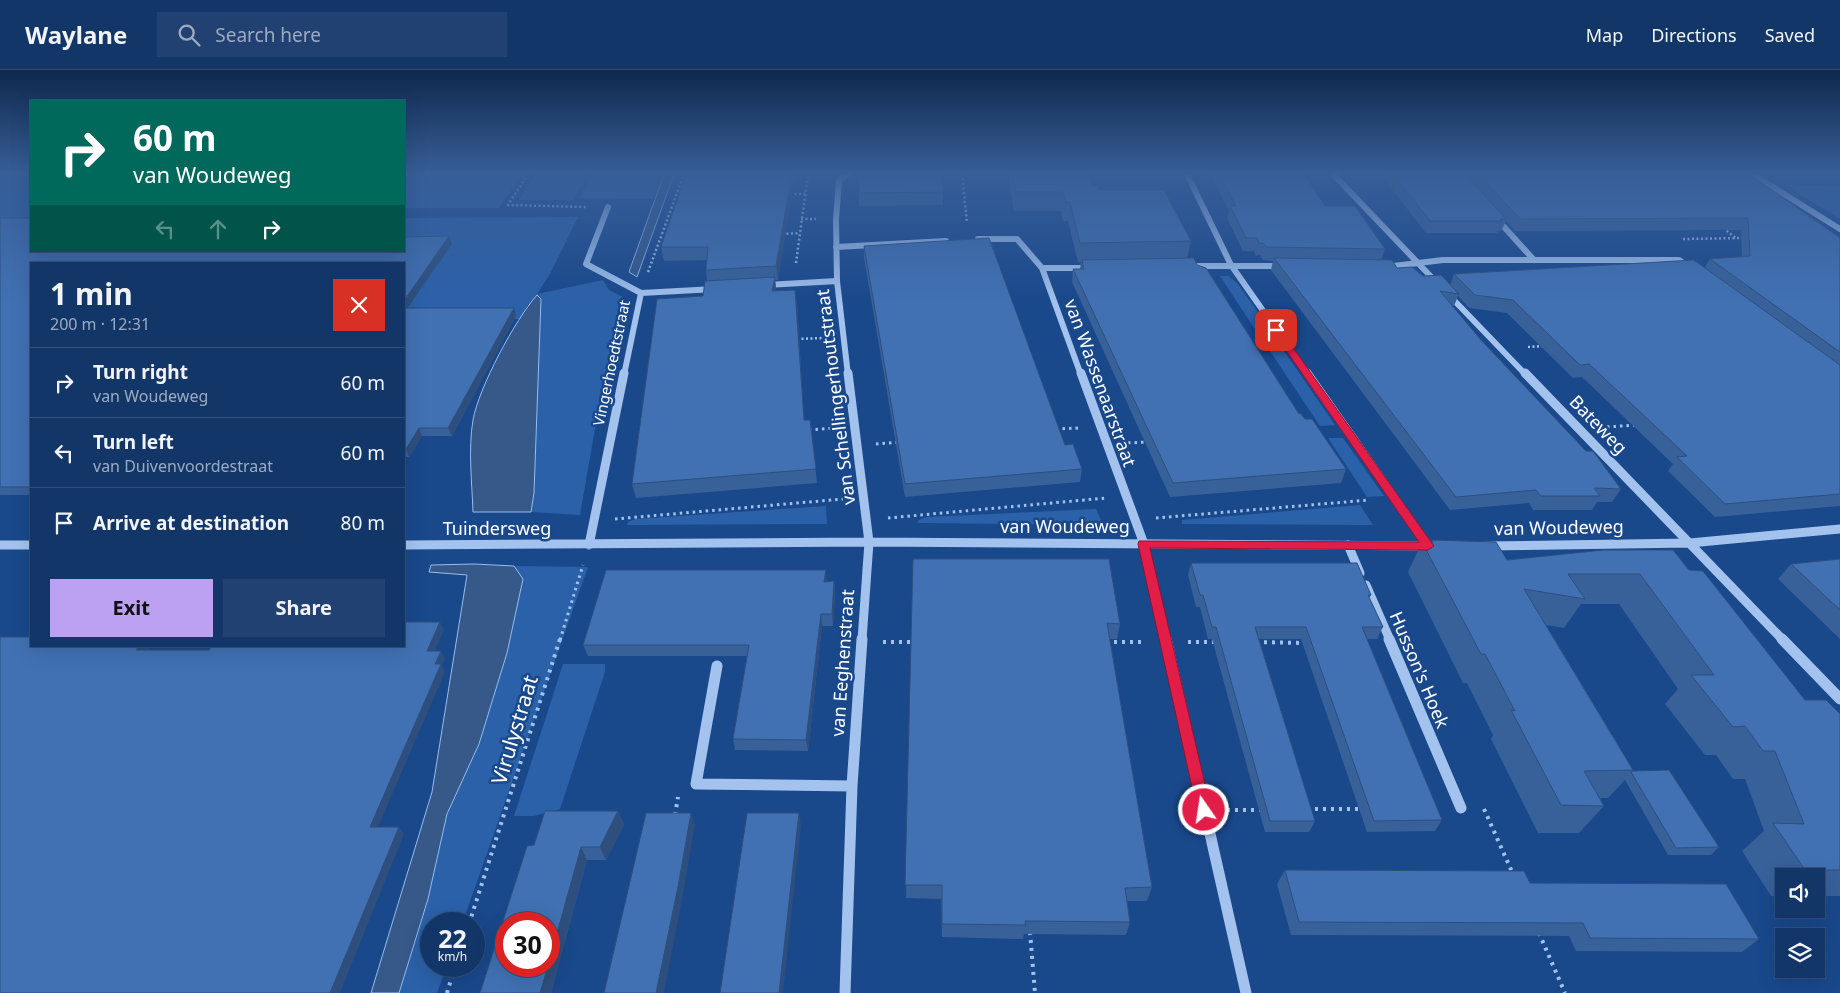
<!DOCTYPE html>
<html lang="en">
<head>
<meta charset="utf-8">
<style>
	:root { --surface:#133668; --page:#204171; --text:#f1f3f6; --muted:#9dabc0; --line:#32507c; --accent:#bca0f2 }
	body { margin:0; font-family:"Noto Sans",sans-serif; background:var(--page); color:var(--text); height:100vh; display:flex; flex-direction:column; font-size:19px; white-space:nowrap }
	* { box-sizing:border-box; margin:0 }
	p { font-size:16px; color:var(--muted) }
	.icon { flex:none; width:28px; height:28px; fill:none; stroke:currentColor; stroke-width:2; stroke-linecap:round; stroke-linejoin:round }
	.map { position:relative; flex:1; overflow:hidden }
	.sheet { position:absolute; left:30px; top:192px; width:375px; height:385px; display:flex; flex-direction:column; background:var(--surface); border-radius:0px; box-shadow:0 5px 20px #0002,0 0 0 1px var(--line) }
	.sheet>* { flex:none }
	.hud { position:absolute; left:30px; top:30px; width:375px; height:152px; border-radius:0px; box-shadow:0 5px 20px #0002,0 0 0 1px var(--line); background:#00695c; color:#fff; overflow:hidden }
	.fabs { position:absolute; left:1775px; top:798px; display:grid; gap:10px }
	.fabs a { display:grid; place-items:center; width:50px; height:50px; border-radius:0px; background:var(--surface); box-shadow:0 5px 20px #0002,0 0 0 1px var(--line); font-size:25px }
	.speed { position:absolute; left:420px; top:842px; display:flex; gap:10px; font-size:25px; font-weight:700; text-align:center }
	.speed>* { display:grid; place-content:center; width:65px; height:65px; border-radius:50%; background:var(--surface); box-shadow:0 5px 20px #0002,0 0 0 1px var(--line); line-height:1 }
	.speed small { font-size:12px; font-weight:400 }
	.speed .limit { border:8px solid #d22; background:#fff; color:#111 }
	.pin { position:absolute; display:grid; place-items:center; width:42px; height:42px; color:#fff; margin:-21px; border-radius:10px; box-shadow:0 2px 8px #0006 }
	.me { position:absolute; width:55px; margin:-28px; rotate:347deg; stroke-linejoin:round; filter:drop-shadow(0 0 4px #0008) }
	.turn { display:flex; align-items:center; gap:18px; height:105px; padding:0 20px; font-size:22px }
	.turn .icon { width:65px; height:65px; stroke-width:2.5 }
	.turn b { display:block; font-size:35px; line-height:42px }
	.lanes { display:flex; align-items:center; height:48px; padding:0 20px; background:#0003; justify-content:center; gap:25px; direction:ltr }
	.lanes .off { opacity:.35 }
	.round { display:grid; place-items:center; flex:none; width:52px; height:52px; border-radius:0px; background:var(--page) }
	.headline { display:flex; align-items:center; justify-content:space-between; height:85px; padding:0 20px }
	h1 { font-size:30px; font-weight:700; line-height:38px }
	.cta { display:flex; gap:10px; margin-top:auto; padding:10px 20px }
	.cta a { flex:1; height:58px; border-radius:0px; background:var(--accent); color:#111; font-size:20px; font-weight:700; line-height:58px; text-align:center }
	.cta a+a { background:var(--page); color:var(--text) }
	ul { padding:0; list-style:none }
	li { display:flex; align-items:center; gap:15px; height:70px; padding:0 20px; border-top:1px solid var(--line) }
	li div { flex:1 }
	li b { display:block; font-size:19px }
	li em { font-style:normal }
	header { display:flex; align-items:center; gap:30px; box-sizing:border-box; height:70px; padding:0 25px; background:var(--surface); border-bottom:1px solid var(--line) }
	header strong { font-size:24px }
	nav { display:flex; gap:28px; margin-inline-start:auto; font-size:18px }
	.search { width:350px; height:45px; background:var(--page); display:flex; align-items:center; gap:12px; box-sizing:border-box; padding:0 18px; border-radius:0px; color:var(--muted); font-size:19px }
	.map>svg:first-child { display:block }
	.green { fill:#2b61a9 }
	.water { fill:#36598a; stroke:#95bdf0 }
	.lines { fill:none; stroke-linecap:round; stroke-linejoin:round }
	.path-far2 { stroke:#a3c3ee; stroke-width:2.5; stroke-dasharray:2 2.5; stroke-linecap:butt }
	.path-far1 { stroke:#a3c3ee; stroke-width:3; stroke-dasharray:2.5 4; stroke-linecap:butt }
	.path { stroke:#a3c3ee; stroke-width:4; stroke-dasharray:3 5; stroke-linecap:butt }
	.minor-far2 { stroke:#a3c3ee; stroke-width:6 }
	.minor-far1 { stroke:#a3c3ee; stroke-width:9 }
	.minor { stroke:#a3c3ee; stroke-width:11 }
	.wall { fill:#38619a }
	.shaded-wall { fill:#2e4f7d }
	.building { fill:#4171b3; stroke:#2e4f7d }
	.route { fill:#e11d48; stroke:#92132f }
	.labels { text-anchor:middle; stroke-width:5; stroke-linejoin:round; paint-order:stroke }
	.far-street-label { font-size:15px; fill:#fff; stroke:#19488b }
	.street-label { font-size:18px; fill:#fff; stroke:#19488b }
	.near-street-label { font-size:21px; fill:#fff; stroke:#19488b }
</style>
</head>
<body>
<header>
<strong>Waylane</strong>
<div class="search"><svg class="icon" aria-label="search" viewBox="0 0 24 24"><circle cx="10" cy="10" r="6"/><path d="M15 15l6 6"/></svg>Search here</div>
<nav><a>Map</a><a>Directions</a><a>Saved</a></nav>
</header>
<div class="map">
<svg width="1840" height="923" viewBox="0 0 1840 923">
	<rect width="100%" height="100%" fill="#19488b"/>
	<!-- green -->
	<path class="green" d="M0 104H31V149L0 150Z
		M404 104H522L499 138H404Z
		M536 104H587L573 130H519Z
		M593 104H662L653 129 579 128Z
		M1785 115 1840 116V149Z
		M578 147 550 204 537 224 603 210 609 220 623 227V243L596 353 580 445 531 442 534 423 541 229 528 235 520 249H404V148Z
		M1220 206H1228L1237 213 1271 260 1254 258Z
		M1275 268 1335 355 1320 356 1262 269Z
		M1328 368H1343L1384 426 1367 427Z
		M1360 435 1373 455 1182 454V450Z
		M826 436 827 454 627 455 628 452 635 449Z
		M1096 439 1103 455 917 453 919 450 927 447Z
		M514 496 588 497 462 854H431V896H447L437 923H399L428 829 447 744 479 674 507 583 523 509Z
		M563 594H605V602L560 739 534 746H514Z"/>
	<!-- water -->
	<path class="water" d="M664 104H674L637 207 629 202Z
		M537 225 541 229 534 423 531 442H473C472 413 468 379 473 350 479 317 515 250 537 225Z
		M474 494 514 496 523 509 507 583 479 674 447 744 428 829 399 923H371L432 722 467 505 429 502 431 495Z"/>
	<g class="lines">
		<!-- path-far2 -->
		<path class="path-far2" d="M528 104 508 135 586 137
			M962 104 967 153
			M790 124H805
			M801 149H816
			M1723 158 1736 168
			M782 164 800 163
			M1683 169 1744 168
			M796 193 808 104
			M648 202 684 104
			M797 269 823 268
			M1528 277 1544 276"/>
		<!-- path-far1 -->
		<path class="path-far1" d="M1607 357 1636 355
			M1056 359 1079 358
			M809 360 833 358
			M1128 373 1147 372
			M876 374 900 372
			M888 448 1106 428
			M1156 448 1369 430
			M615 449 843 429
			M560 570 583 495"/>
		<!-- path -->
		<path class="path" d="M883 572H915
			M1106 572H1145
			M1188 572H1217
			M1256 572 1305 573
			M1307 739H1363
			M1484 739 1513 804
			M1227 740H1261
			M675 745 678 727
			M469 854 560 569
			M1030 862 1035 923
			M1539 863 1565 923
			M447 923 455 896"/>
		<!-- minor-far2 -->
		<path class="minor-far2" d="M847 104 839 110 836 149 837 211 848 305
			M1187 104 1231 195 1308 305
			M1333 104 1438 214
			M1752 104 1840 159
			M608 137 586 194 641 223
			M1496 148 1534 190
			M978 169H1017L1042 198 1081 305
			M836 177 946 171
			M1190 196H1284
			M1385 197 1443 190H1679L1689 197
			M1042 198H1092
			M766 215 837 211
			M641 223 715 219
			M1447 223 1526 305
			M624 305 641 223"/>
		<!-- minor-far1 -->
		<path class="minor-far1" d="M848 303 869 472 862 570
			M1081 303 1144 474 1166 570
			M1307 303 1428 476
			M1525 303 1783 570
			M0 475H31
			M404 475 869 472 1430 476
			M589 475 624 303
			M1348 475 1360 503
			M1486 476 1690 473 1840 459
			M1366 515 1390 570"/>
		<!-- minor -->
		<path class="minor" d="M1166 569 1246 923
			M1389 569 1461 738
			M1782 569 1840 629
			M717 596 696 714 852 716
			M845 923 852 716 862 569"/>
	</g>
	<!-- wall -->
	<path class="wall" d="M686 104H795L778 210H775L776 221 797 233 804 350H810L817 413 636 428 632 414 703 226 707 211 706 200 707 190 664 191 661 177Z
		M1008 104H1089L1092 116 1191 171 1187 188 1197 195 1299 344 1305 349 1346 399 1341 413 1170 427 1072 212 1073 199H1080L1081 192H1078L1068 151H1063L1061 141H1014Z
		M1210 104H1304L1325 136 1385 179 1381 190 1397 198 1450 215 1454 204 1705 197 1710 189 1742 187 1741 160 1515 161 1506 151 1501 161H1498L1497 163H1426L1380 104H1749L1840 168V436L1715 447 1668 401 1673 394 1582 307 1573 308 1507 243 1469 238 1458 226 1454 236H1452L1481 270 1621 419 1612 432H1597L1592 440H1533L1529 433 1450 440 1271 200 1273 191 1263 190 1260 185 1256 186 1254 181H1243L1227 148 1229 140Z
		M943 122V135L859 136V123Z
		M0 148 31 181 449 166 452 174 407 238 516 246 452 366H422L409 387H404V194H31V425H0Z
		M864 176 1065 375 1082 399 1080 412 905 427 864 188Z
		M1432 470 1507 490 1689 500 1805 630 1840 644V826H1816V806H1784V826H1771L1742 781 1764 761 1745 709H1733L1716 685H1705L1665 634 1678 619 1619 534H1581L1564 558 1546 555 1633 700 1719 777 1711 785H1668L1625 710 1608 728H1600L1604 736 1579 763H1538L1491 669 1493 665 1467 613H1463L1408 502 1422 472H1431Z
		M913 489 1120 554 1117 569H1109L1152 817 1147 831H1127L1130 852 1126 865 1024 864 1023 869 942 867 941 829 906 828Z
		M1840 489V569L1778 509 1791 494Z
		M1191 493 1371 525 1369 528 1383 557 1377 569H1367L1442 750 1435 761 1367 762 1301 569H1259L1315 751 1309 762H1265L1212 569H1208L1200 537H1196L1188 505Z
		M834 511 835 523 833 556H822L808 681 735 680 733 669 747 586H588L583 575 827 512Z
		M618 741 624 755 606 790H587L551 923H480L534 775Z
		M1285 800 1530 813 1759 869 1742 882 1576 881 1569 866 1291 865 1277 814Z"/>
	<!-- shaded-wall -->
	<path class="shaded-wall" d="M792 104H795L778 210 776 196Z
		M449 166 452 174 404 243V231Z
		M775 207 776 220 774 234 772 221Z
		M795 220 797 233 805 364 804 350Z
		M514 238 516 246 452 366 448 358Z
		M419 358 422 366 409 387 406 379Z
		M826 500 827 511 825 523 824 512Z
		M834 511 835 523 833 556 832 544Z
		M821 544 822 556 808 681 806 670Z
		M440 552 444 560 431 589 427 581Z
		M139 576H151L143 588 136 580Z
		M441 581 445 589 442 595 445 602 375 764 370 757 435 594Z
		M618 741 624 755 606 790 600 777Z
		M691 743 695 755 682 829 664 923H656Z
		M799 743 801 756 783 923H779Z
		M399 757 404 764 340 923H330Z
		M581 777 587 790 551 923H540L548 896H549V892Z"/>
	<!-- building -->
	<path class="building" d="M686 104H792L776 196 706 200 708 177H661Z
		M859 104H942L943 122 859 123Z
		M1013 104H1089L1092 116H1098L1099 120H1164L1191 171 1080 173 1070 132H1066L1063 122H1016Z
		M1219 104H1304L1325 136H1355L1385 179 1267 177 1263 173H1259L1257 168H1246L1230 136H1236Z
		M1393 104H1465L1506 149H1500L1502 151H1430Z
		M1479 104H1749L1840 168V282L1710 189 1750 186 1748 148 1520 149Z
		M0 148H31V181H404V167L449 166 404 231V194H31V415L29 417H0Z
		M989 168 1065 375 1073 374 1082 399 905 414 864 176Z
		M1194 188 1197 195 1206 198 1299 344 1300 343 1305 349H1312L1346 399 1173 413 1073 199H1084L1082 190Z
		M1274 188 1392 190 1397 198 1412 197 1423 206 1441 205 1459 224 1440 221 1481 270 1586 381H1593L1621 419 1594 418 1600 426H1541L1536 420 1456 427Z
		M1694 190 1840 295V424L1725 434 1677 387 1687 386 1589 294 1580 295 1513 230 1475 225 1454 204Z
		M775 207 772 221 795 220 804 350H810L816 399 632 414 657 229 703 226 705 211Z
		M404 238H514L448 358H419L406 379H404Z
		M1432 470 1496 472 1507 490 1603 480H1673L1689 500 1703 501 1805 630H1826L1840 644V800H1805L1773 753 1804 754 1775 681H1763L1745 656 1733 657 1691 605H1714L1640 504H1568L1585 529 1524 519 1633 700 1584 701 1604 736 1561 735 1511 640 1515 641 1485 584H1481L1422 472H1433Z
		M913 489H1109L1120 554 1107 553 1152 817 1125 818 1130 852 1025 851 1026 855 942 854V815H905Z
		M1840 489V540L1791 494Z
		M1191 493H1357L1371 525H1368L1383 557H1362L1442 750 1374 751 1306 557H1255L1315 751H1270L1216 557H1212L1203 525H1200Z
		M606 500H826L824 512 834 511 832 544H821L806 670 733 669 749 575H583Z
		M404 552H440L427 581H441L435 594H441L370 757H399L330 923H0V567H31V576H139L136 580H209L212 576H404Z
		M1669 700 1719 777 1676 778 1631 702 1633 701Z
		M545 741H618L600 777H581L549 892V854H506V896H548L540 923H480L527 776 534 775Z
		M646 743H691L678 817 656 923H604Z
		M747 743H799L779 923H720Z
		M1285 800 1524 801 1530 813 1726 814 1759 869 1590 868 1583 853 1299 852Z"/>
	<!-- sky -->
	<linearGradient id="sky" x2="0" y2="1"><stop stop-color="#0e284c"/><stop offset="0.44" stop-color="#385e98"/><stop offset="1" stop-color="#385e98" stop-opacity="0"/></linearGradient>
	<rect width="1840" height="234" fill="url(#sky)"/>
	<!-- route -->
	<path class="route" d="M1276 257 1279 258 1434 476 1428 480 1150 478 1211 740 1209 745 1204 747 1199 745 1197 740 1138 474 1139 471 1419 472 1272 260Z"/>
	<g class="labels">
		<!-- far-street labels -->
		<g class="far-street-label">
			<text transform="translate(612 293) rotate(-78)" y="5">Vingerhoedtstraat</text>
		</g>
		<!-- street labels -->
		<g class="street-label">
			<text transform="translate(1100 313) rotate(70)" y="6">van Wassenaarstraat</text>
			<text transform="translate(836 327) rotate(-97)" y="6">van Schellingerhoutstraat</text>
			<text transform="translate(1598 355) rotate(46)" y="6">Bateweg</text>
			<text x="1065" y="463">van Woudeweg</text>
			<text transform="translate(1559 458) rotate(-1)" y="6">van Woudeweg</text>
			<text x="497" y="465">Tuindersweg</text>
			<text transform="translate(843 593) rotate(-86)" y="6">van Eeghenstraat</text>
			<text transform="translate(1419 600) rotate(67)" y="6">Husson's Hoek</text>
		</g>
		<!-- near-street labels -->
		<g class="near-street-label">
			<text transform="translate(515 660) rotate(-73)" y="7">Virulystraat</text>
		</g>
	</g>
</svg>
<div class="fabs">
<a><svg class="icon" aria-label="sound" viewBox="0 0 24 24"><path d="M4 9h4l5-4v14l-5-4H4zM17 9q2 3 0 6"/></svg></a>
<a><svg class="icon" aria-label="layers" viewBox="0 0 24 24"><path d="M12 4l9 5-9 5-9-5zM3 14l9 5 9-5"/></svg></a>
</div>
<div class="speed"><div>22<small>km/h</small></div><div class="limit">30</div></div>
<div class="pin" style="left:1276px;top:260px;background:#d93025"><svg class="icon" aria-label="arrive" viewBox="0 0 24 24"><path d="M6 21V4h12l-3 4 3 4H6"/></svg></div>
<svg class="me" style="left:1204px;top:740px" viewBox="-20 -20 40 40"><circle r="17" fill="#e11d48" stroke="#fff" stroke-width="3"/><path d="M0-11L8 9 0 5-8 9z" fill="#fff"/></svg>
<div class="hud">
<div class="turn"><svg class="icon" aria-label="right" viewBox="0 0 24 24"><path d="M7 20v-9h11M14 6l5 5-5 5"/></svg><div><b>60 m</b>van Woudeweg</div></div>
<div class="lanes"><svg class="icon off" aria-label="left" viewBox="0 0 24 24"><path d="M17 20v-9H6M10 6l-5 5 5 5"/></svg><svg class="icon off" aria-label="ahead" viewBox="0 0 24 24"><path d="M12 20V5M6 11l6-6 6 6"/></svg><svg class="icon" aria-label="right" viewBox="0 0 24 24"><path d="M7 20v-9h11M14 6l5 5-5 5"/></svg></div>
</div>
<section class="sheet">
<div class="headline"><div><h1>1 min</h1><p>200 m · 12:31</p></div><a class="round" style="background:#d93025;color:#fff"><svg class="icon" aria-label="close" viewBox="0 0 24 24"><path d="M6 6l12 12M18 6L6 18"/></svg></a></div>
<ul>
<li><svg class="icon" aria-label="right" viewBox="0 0 24 24"><path d="M7 20v-9h11M14 6l5 5-5 5"/></svg><div><b>Turn right</b><p>van Woudeweg</p></div><em>60 m</em></li>
<li><svg class="icon" aria-label="left" viewBox="0 0 24 24"><path d="M17 20v-9H6M10 6l-5 5 5 5"/></svg><div><b>Turn left</b><p>van Duivenvoordestraat</p></div><em>60 m</em></li>
<li><svg class="icon" aria-label="arrive" viewBox="0 0 24 24"><path d="M6 21V4h12l-3 4 3 4H6"/></svg><div><b>Arrive at destination</b></div><em>80 m</em></li>
</ul>
<div class="cta"><a>Exit</a><a>Share</a></div>
</section>
</div>
</body>
</html>
